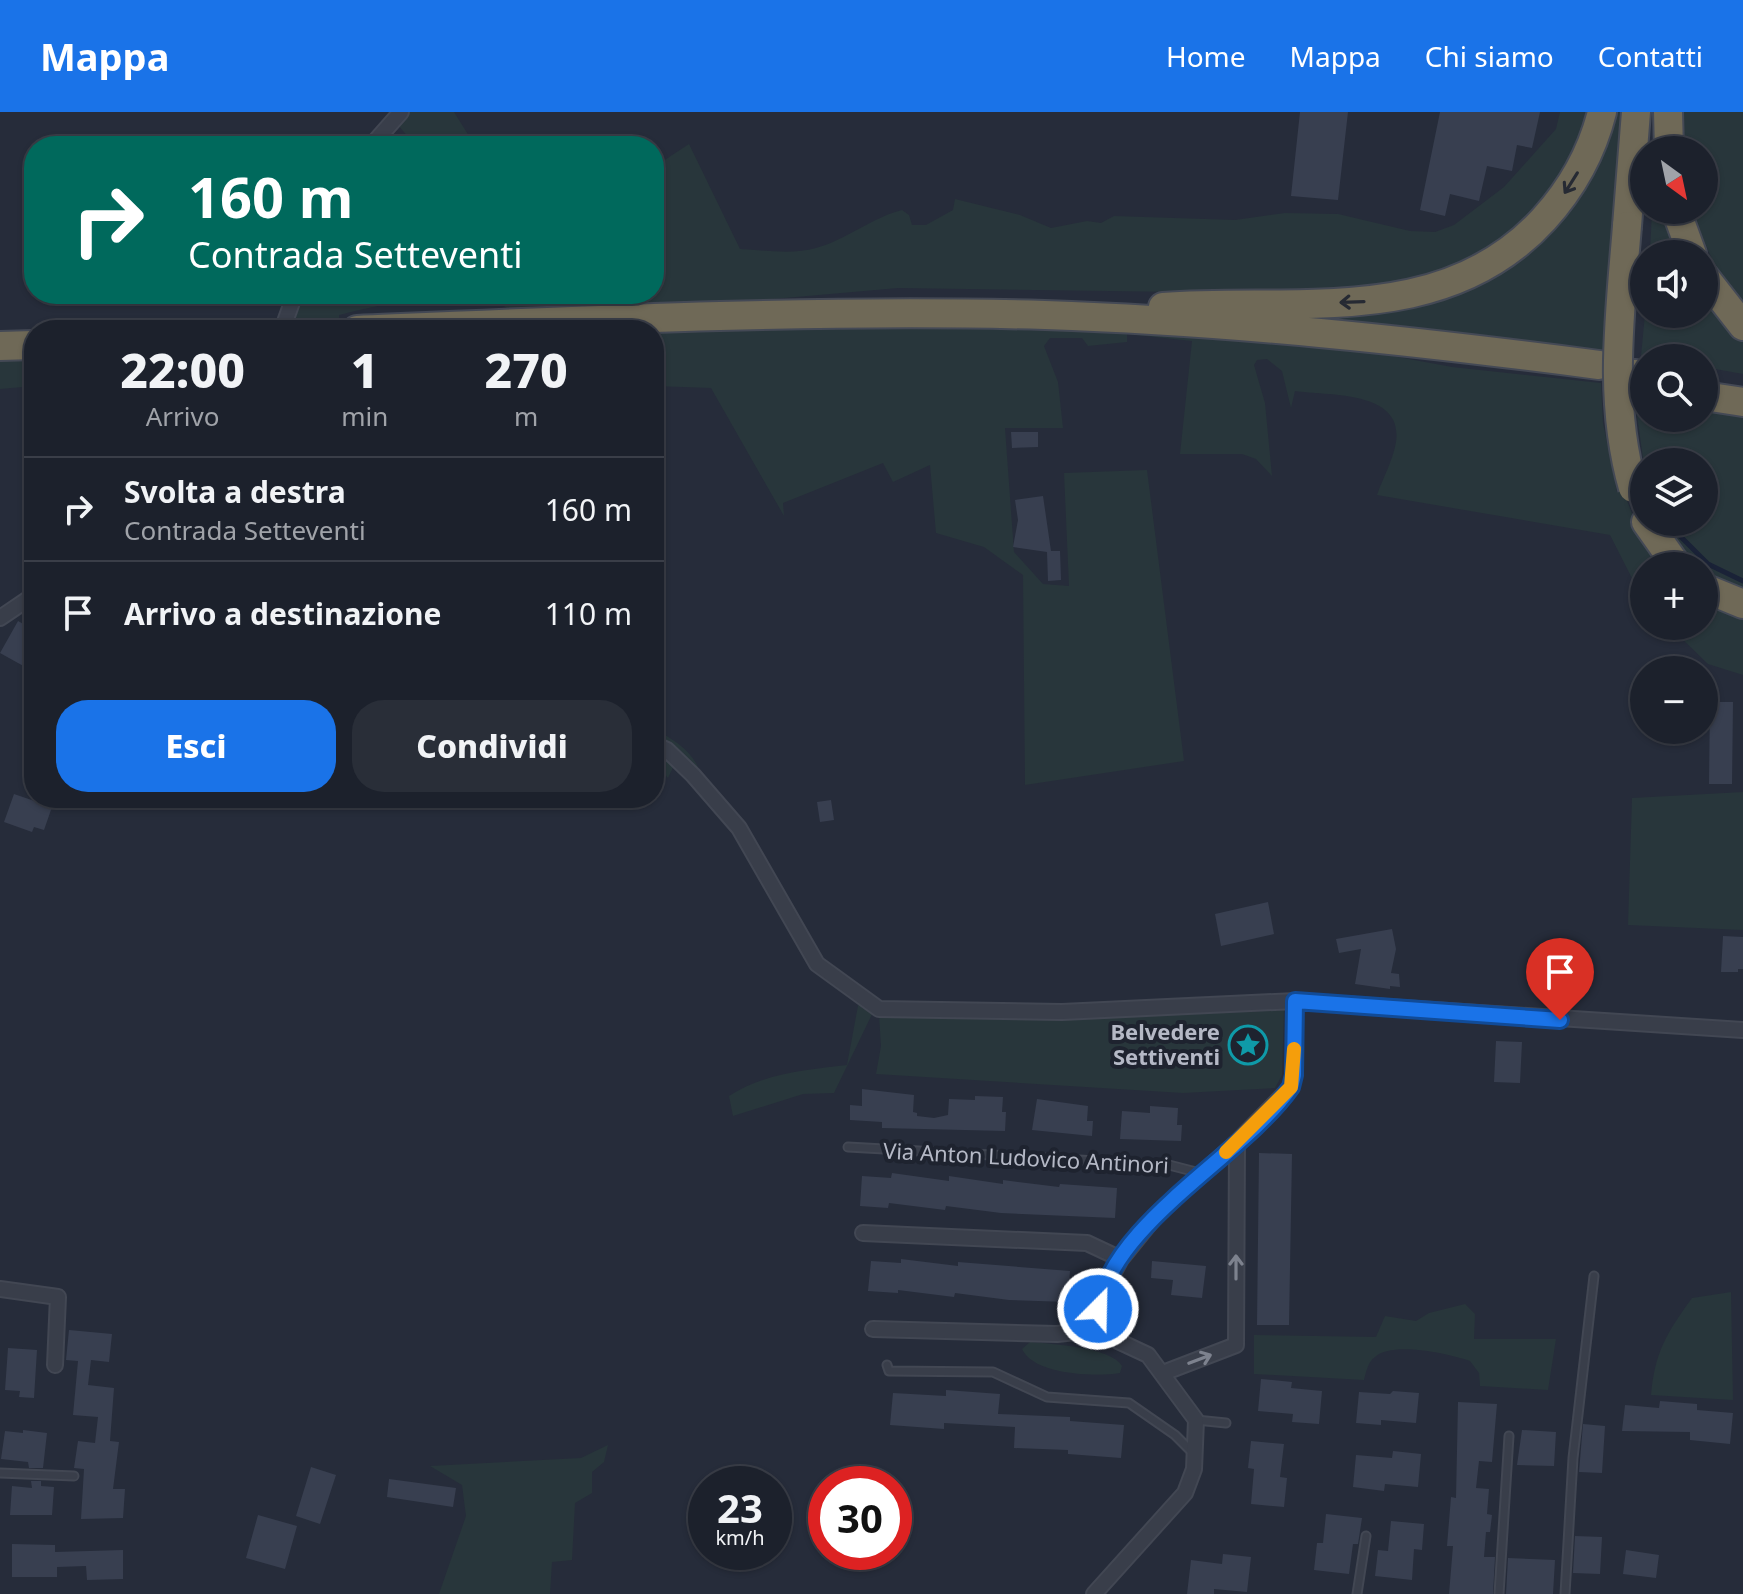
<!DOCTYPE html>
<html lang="it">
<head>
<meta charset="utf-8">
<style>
	:root { --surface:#1c212c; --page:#292e38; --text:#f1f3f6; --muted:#a0a3a9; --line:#3a3e48; --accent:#1a73e8 }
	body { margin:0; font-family:"Noto Sans",sans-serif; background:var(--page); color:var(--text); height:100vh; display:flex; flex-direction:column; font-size:30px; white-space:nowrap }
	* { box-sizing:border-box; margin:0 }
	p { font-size:26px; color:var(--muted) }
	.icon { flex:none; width:44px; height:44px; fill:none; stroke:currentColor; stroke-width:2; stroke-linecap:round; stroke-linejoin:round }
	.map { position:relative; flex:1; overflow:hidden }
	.panel { position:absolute; left:24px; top:208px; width:640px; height:488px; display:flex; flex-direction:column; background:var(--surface); border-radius:32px; box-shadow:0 2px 6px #0004,0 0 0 2px var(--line) }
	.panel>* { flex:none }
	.guide { position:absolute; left:24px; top:24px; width:640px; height:168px; border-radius:32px; box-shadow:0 2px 6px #0004,0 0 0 2px var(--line); background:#00695c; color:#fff; overflow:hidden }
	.needle { width:52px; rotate:147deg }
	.controls { position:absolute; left:1630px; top:24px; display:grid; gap:16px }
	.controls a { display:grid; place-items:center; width:88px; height:88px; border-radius:50%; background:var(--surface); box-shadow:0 2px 6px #0004,0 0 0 2px var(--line); font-size:40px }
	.speed { position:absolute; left:688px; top:1354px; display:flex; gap:16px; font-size:40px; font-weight:700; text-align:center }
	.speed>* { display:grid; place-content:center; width:104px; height:104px; border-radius:50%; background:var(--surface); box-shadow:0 2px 6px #0004,0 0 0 2px var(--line); line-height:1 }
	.speed small { font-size:20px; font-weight:400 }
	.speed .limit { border:12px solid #d22; background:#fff; color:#111 }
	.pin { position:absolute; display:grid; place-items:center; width:68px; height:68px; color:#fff; margin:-82px -34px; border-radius:50% 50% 50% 0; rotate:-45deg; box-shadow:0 0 8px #0007 }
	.pin .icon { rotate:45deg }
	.me { position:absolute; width:88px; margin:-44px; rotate:23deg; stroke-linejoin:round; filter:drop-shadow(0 0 6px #0008) }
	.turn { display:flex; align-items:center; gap:28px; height:168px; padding:0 32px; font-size:36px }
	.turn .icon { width:104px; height:104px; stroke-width:2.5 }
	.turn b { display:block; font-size:56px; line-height:68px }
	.eta { display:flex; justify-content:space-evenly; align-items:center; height:136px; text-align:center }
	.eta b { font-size:48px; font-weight:800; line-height:56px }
	.primary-button { display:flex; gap:16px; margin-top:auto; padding:16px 32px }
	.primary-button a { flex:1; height:92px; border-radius:32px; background:var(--accent); color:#fff; font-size:32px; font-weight:800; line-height:92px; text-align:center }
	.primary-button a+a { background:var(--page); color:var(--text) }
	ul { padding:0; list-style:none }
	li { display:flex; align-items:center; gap:24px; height:104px; padding:0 32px; border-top:2px solid var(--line) }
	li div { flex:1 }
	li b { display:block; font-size:30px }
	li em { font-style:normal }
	header { display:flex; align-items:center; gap:48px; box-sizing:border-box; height:112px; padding:0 40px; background:var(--accent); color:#fff }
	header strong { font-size:38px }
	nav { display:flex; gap:44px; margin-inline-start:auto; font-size:28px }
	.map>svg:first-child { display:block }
	.green { fill:#28363b }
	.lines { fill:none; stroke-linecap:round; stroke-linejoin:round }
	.stream { stroke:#1a2237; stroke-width:5 }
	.building { fill:#383f50 }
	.lane-casing { stroke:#424753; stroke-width:11 }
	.street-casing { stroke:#424753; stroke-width:18 }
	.highway-casing { stroke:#444955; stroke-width:32 }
	.lane { stroke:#393e4a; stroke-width:7 }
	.street { stroke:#393e4a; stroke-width:14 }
	.highway { stroke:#6f6957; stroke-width:28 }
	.highway-bridge-casing { stroke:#444955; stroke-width:32; stroke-linecap:butt }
	.highway-bridge { stroke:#6f6957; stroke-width:28 }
	.oneway { stroke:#262a33 }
	.oneway2 { stroke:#7d828e }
	.route-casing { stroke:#114b97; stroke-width:20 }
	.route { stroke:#1a73e8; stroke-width:14 }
	.slow { stroke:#f59e0b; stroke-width:14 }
	.labels { text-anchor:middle; stroke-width:8; stroke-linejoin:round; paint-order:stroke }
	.poi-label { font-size:22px; font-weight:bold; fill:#b5b9c6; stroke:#1e232f; text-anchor:end }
	.street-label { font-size:22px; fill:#b5b9c6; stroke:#1e232f }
</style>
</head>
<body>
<header>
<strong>Mappa</strong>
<nav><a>Home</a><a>Mappa</a><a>Chi siamo</a><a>Contatti</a></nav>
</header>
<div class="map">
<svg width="1743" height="1482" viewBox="0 0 1743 1482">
	<rect width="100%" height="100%" fill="#262c3a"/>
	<!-- green -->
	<path class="green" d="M409 0H454L474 32 416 34 397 12Z
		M1560 0H1597L1529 116 1450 165 1320 182 898 176 752 189 508 197C476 170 379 193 339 203V218H291L304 182H654V55L689 32 740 137C764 138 792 143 816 136 846 128 871 106 902 98L909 103 912 113H926L953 98 955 87 1020 103 1051 116 1087 109 1101 111 1114 104 1235 108 1285 101 1338 102 1410 119 1435 120 1454 113 1504 75 1556 17Z
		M1615 0H1629L1603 240 1474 222 1310 207 1307 197 1481 168Z
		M1682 0H1743V198C1720 166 1704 136 1694 98H1704V38H1683Z
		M1652 98H1672L1688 142H1650Z
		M1704 171 1743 219V262L1704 255V246L1641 244 1645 202H1704Z
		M146 206 279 208 276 218H130V211Z
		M857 214 1195 222 1355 237 1452 255 1601 271 1603 311 1617 380 1623 379 1638 416 1665 454H1644V490L1610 423 1377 383C1383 366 1393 348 1396 330 1404 278 1328 284 1295 279L1291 296 1282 259 1267 247 1257 248 1254 253 1265 291 1272 364 1256 347 1242 342H1180L1192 229 1127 222V230L1088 234 1082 226H1050L1044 234 1058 270 1063 316H1005L1014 440 1043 472 1069 474 1064 361 1147 358 1184 649 1025 673 1023 463 984 435 936 421 930 353 893 370 883 351 783 391 784 404 711 276 654 274V218Z
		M34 248V274L0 277V249Z
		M1634 282 1644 283V306H1704V294L1743 301V478L1704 460V454H1697L1660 410H1704V350H1644V353Z
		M1704 490 1743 507V563L1708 552 1669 514H1704Z
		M654 616C681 633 699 642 704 676L675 651 668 666 654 650Z
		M1743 680V818L1628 813 1632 686Z
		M860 883 875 896 834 981 803 982 733 1004 729 984C764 961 806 958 847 953Z
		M1284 898 1282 963 1275 976 1183 981 876 962 881 934 879 903 1059 908Z
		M1731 1180 1733 1288 1651 1283C1655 1240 1666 1222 1692 1186Z
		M1465 1192 1475 1202 1474 1227H1556L1548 1278 1480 1274 1479 1261 1470 1249C1449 1242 1393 1229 1375 1245 1368 1250 1366 1260 1364 1268L1254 1262V1223L1376 1225 1385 1204 1416 1209 1429 1201Z
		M1030 1230C1052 1232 1111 1235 1122 1254L1120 1261C1095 1265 1034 1263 1022 1237Z
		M608 1333 604 1350 592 1360V1381L575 1391 572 1448 552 1450 550 1482H439L466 1404 462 1373 430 1354 581 1346Z"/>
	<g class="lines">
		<!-- stream -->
		<path class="stream" d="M1676 420 1708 452 1743 469"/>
	</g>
	<!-- building -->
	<path class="building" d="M1300 0H1348L1338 88 1291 84Z
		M1440 0H1540L1532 36 1517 33 1512 59 1487 54 1479 89 1450 82 1445 104 1420 98Z
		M1011 320H1038V335L1012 336Z
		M1043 384 1051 439H1060L1061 468 1048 469 1047 440 1013 435 1018 408 1015 388Z
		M18 509 34 518V545L27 556 0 541Z
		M1710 590H1733L1732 672H1709Z
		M14 682 52 695 44 718 34 715 32 720 4 710Z
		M831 688 834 708 820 710 817 690Z
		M1268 790 1274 822 1221 834 1215 802Z
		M1392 817 1396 837 1391 861 1399 862 1400 875 1390 874V877L1355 872 1361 837 1339 841 1336 827Z
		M1723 824 1743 825V857H1738V860H1721Z
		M1496 929 1522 930 1520 971 1494 970Z
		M862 977 914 983 913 1000 917 1001V1004L934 1006 948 1003 949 987 975 988V984L1003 985 1002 1000H1006L1005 1019 882 1016V1010L850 1008V993L862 994Z
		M1037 987 1088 994 1087 1009H1093L1092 1024 1032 1018Z
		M1150 994 1178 996 1177 1013H1182L1181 1029 1120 1027 1122 999 1150 1001Z
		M1259 1041 1292 1042 1289 1213H1257Z
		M892 1061 949 1069V1064L1003 1072V1068L1059 1075 1060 1072 1117 1076 1115 1106 1001 1101 946 1094 945 1098 889 1091 888 1096 860 1094 862 1064 891 1066Z
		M901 1147 958 1154V1150L1070 1159 1068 1190 1009 1188 955 1181 954 1185 898 1178V1181L868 1179 871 1149 901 1151Z
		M1152 1149 1206 1154 1202 1186 1171 1183 1173 1168 1151 1166Z
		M69 1218 112 1222 109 1250 91 1248 88 1273 114 1276 110 1329 119 1330 113 1377H125L123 1406 81 1407 84 1357 74 1356 78 1329 95 1331 98 1305 73 1303 78 1249 66 1248Z
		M8 1236 37 1238 34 1286 19 1285 20 1279 5 1278Z
		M1261 1267 1292 1270 1291 1276 1322 1279 1319 1312 1292 1310 1293 1302 1258 1299Z
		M946 1278 1000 1282 998 1302 1070 1305V1309L1124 1313 1121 1346 1068 1342V1338L1014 1336 1015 1315 944 1311V1317L890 1313 893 1281 946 1284Z
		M1393 1279 1419 1281 1416 1311 1381 1308V1313L1356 1311 1359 1280 1390 1282Z
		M1660 1289 1697 1292V1298L1733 1301 1730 1332 1690 1328V1320L1622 1319 1625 1293 1659 1296Z
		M1458 1290 1497 1292 1492 1350 1479 1349 1476 1376 1489 1377 1487 1402 1492 1403 1490 1420H1486L1484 1445H1495L1493 1482H1449L1453 1434H1447L1451 1385 1456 1386Z
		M1583 1312 1605 1314 1602 1361 1579 1360Z
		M23 1318 47 1321 43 1356H29L28 1350 1 1347 5 1319 23 1321Z
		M1522 1318 1556 1320 1554 1354 1517 1353Z
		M1251 1329 1284 1332 1280 1365 1287 1366 1284 1395 1251 1392 1254 1357 1248 1356Z
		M1393 1339 1421 1342 1418 1375 1385 1372 1384 1379 1353 1375 1356 1343 1392 1346Z
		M311 1355 336 1363 320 1412 296 1404Z
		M389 1367 456 1376 453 1395 387 1385Z
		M31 1369H41V1374L54 1375 52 1403H10L12 1374 32 1376Z
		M826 1387V1428H822L812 1391Z
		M1326 1402 1362 1406 1358 1432H1353L1349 1462 1314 1458 1317 1431H1323Z
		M258 1403 297 1414 285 1457 246 1446Z
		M1391 1409 1424 1412 1422 1438 1414 1437 1412 1468 1375 1464 1378 1438 1388 1439Z
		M1575 1424 1602 1425 1600 1462 1573 1461Z
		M12 1432 55 1433V1440L123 1438V1467L87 1468 86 1454 57 1455V1465H12Z
		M1626 1438 1659 1443 1656 1466 1623 1462Z
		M1223 1442 1251 1445 1247 1480 1214 1477V1482H1187L1191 1448 1222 1452Z
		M1508 1446 1555 1448 1553 1482H1506Z"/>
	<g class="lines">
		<!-- lane casing -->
		<g class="lane-casing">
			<path id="lane" d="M848 1035 1169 1053 1200 1061
				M887 1253 889 1259 993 1260 1047 1285 1129 1291 1175 1323 1193 1341
				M1196 1308 1226 1311
				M0 1361 74 1364
				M1357 1482 1366 1424
				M1499 1482 1509 1324
				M1565 1482 1573 1346 1594 1164"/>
		</g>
		<!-- street casing -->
		<g class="street-casing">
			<path id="street" d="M371 34 401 0
				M282 218 295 182
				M0 506 34 483
				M654 632 667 638 693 663 739 716 817 852 879 897 1062 900 1295 889 1743 918
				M863 1121 1087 1131 1121 1147
				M0 1177 58 1185 55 1253
				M873 1217 1057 1222 1104 1217
				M1163 1261 1236 1233 1237 1030
				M1094 1482 1185 1381 1194 1357 1196 1308 1148 1243 1118 1229 1104 1217 1098 1197 1100 1186 1121 1147 1159 1100 1237 1030 1291 975 1294 963 1295 889"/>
		</g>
		<!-- highway casing -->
		<g class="highway-casing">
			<path id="highway" d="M1668 0 1669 38
				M1676 98 1692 142
				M1627 114 1636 0
				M1704 164 1743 214
				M1163 195C1296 185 1444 217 1544 107 1572 76 1592 40 1602 0
				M357 218C586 208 815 197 1045 203 1231 209 1415 229 1599 253
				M0 234 34 233
				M1635 262 1644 270
				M1704 284 1743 290
				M1646 410 1677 454
				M1704 476 1743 492"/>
		</g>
		<!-- lane -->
		<use href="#lane" class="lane"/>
		<!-- street -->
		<use href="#street" class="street"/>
		<!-- highway -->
		<use href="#highway" class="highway"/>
		<!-- highway-bridge casing -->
		<g class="highway-bridge-casing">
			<path id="highway-bridge" d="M1627 114C1620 202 1608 289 1633 376"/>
		</g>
		<!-- highway-bridge -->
		<use href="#highway-bridge" class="highway-bridge"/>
	</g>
	<!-- one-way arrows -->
	<defs><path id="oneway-shaft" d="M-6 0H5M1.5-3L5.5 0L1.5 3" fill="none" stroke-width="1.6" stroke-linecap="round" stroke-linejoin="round" transform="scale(2)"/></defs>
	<g class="oneway">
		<use href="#oneway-shaft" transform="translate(1571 71) rotate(122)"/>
		<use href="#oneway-shaft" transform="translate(1352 190) rotate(178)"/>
	</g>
	<g class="oneway2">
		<use href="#oneway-shaft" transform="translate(1236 1155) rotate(-90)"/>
		<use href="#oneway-shaft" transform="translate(1200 1247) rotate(-21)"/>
	</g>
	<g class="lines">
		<!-- route casing -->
		<g class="route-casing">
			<path id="route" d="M1098 1197C1113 1110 1243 1044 1291 975L1294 963 1295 889 1560 908"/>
		</g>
		<!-- route -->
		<use href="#route" class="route"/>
		<!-- slow -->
		<path class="slow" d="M1226 1040 1291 975 1294 937"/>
	</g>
	<!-- icons -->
	<defs>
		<g id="sight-ring" transform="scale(2)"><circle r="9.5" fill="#1e232f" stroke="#0f9aa8" stroke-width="1.5"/><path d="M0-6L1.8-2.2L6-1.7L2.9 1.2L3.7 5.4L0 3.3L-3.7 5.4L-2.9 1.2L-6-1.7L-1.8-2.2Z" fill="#0f9aa8"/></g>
	</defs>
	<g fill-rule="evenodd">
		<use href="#sight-ring" x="1248" y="933"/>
	</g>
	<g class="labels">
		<!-- poi labels -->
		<g class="poi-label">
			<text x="1220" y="928">Belvedere<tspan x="1220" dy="25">Settiventi</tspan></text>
		</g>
		<!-- street labels -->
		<g class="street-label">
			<text transform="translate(1026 1046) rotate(3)" y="8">Via Anton Ludovico Antinori</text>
		</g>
	</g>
</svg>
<div class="controls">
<a><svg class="needle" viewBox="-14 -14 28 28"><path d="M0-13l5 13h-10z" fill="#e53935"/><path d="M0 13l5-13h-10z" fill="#a0a3a9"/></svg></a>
<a><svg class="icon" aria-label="sound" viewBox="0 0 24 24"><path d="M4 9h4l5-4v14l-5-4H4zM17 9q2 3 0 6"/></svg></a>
<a><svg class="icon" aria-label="search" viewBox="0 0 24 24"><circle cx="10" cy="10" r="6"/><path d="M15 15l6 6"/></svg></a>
<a><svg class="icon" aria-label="layers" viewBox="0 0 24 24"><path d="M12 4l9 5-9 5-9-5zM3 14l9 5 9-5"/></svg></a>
<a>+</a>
<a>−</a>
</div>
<div class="speed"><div>23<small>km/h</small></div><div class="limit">30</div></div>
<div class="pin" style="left:1560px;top:908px;background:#d93025"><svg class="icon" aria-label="arrive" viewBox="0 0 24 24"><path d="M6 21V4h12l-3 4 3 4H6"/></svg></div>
<svg class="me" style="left:1098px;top:1197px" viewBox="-20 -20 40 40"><circle r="17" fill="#1a73e8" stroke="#fff" stroke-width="3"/><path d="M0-11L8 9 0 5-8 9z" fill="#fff"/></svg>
<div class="guide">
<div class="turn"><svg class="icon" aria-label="right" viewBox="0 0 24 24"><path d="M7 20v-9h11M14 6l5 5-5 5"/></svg><div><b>160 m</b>Contrada Setteventi</div></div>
</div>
<section class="panel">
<div class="eta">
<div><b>22:00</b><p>Arrivo</p></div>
<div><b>1</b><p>min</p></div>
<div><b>270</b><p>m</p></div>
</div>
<ul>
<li><svg class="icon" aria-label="right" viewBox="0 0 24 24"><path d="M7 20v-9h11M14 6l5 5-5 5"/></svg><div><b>Svolta a destra</b><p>Contrada Setteventi</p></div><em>160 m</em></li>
<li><svg class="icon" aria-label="arrive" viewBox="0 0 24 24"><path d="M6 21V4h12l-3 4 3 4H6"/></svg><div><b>Arrivo a destinazione</b></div><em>110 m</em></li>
</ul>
<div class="primary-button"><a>Esci</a><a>Condividi</a></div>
</section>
</div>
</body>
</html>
